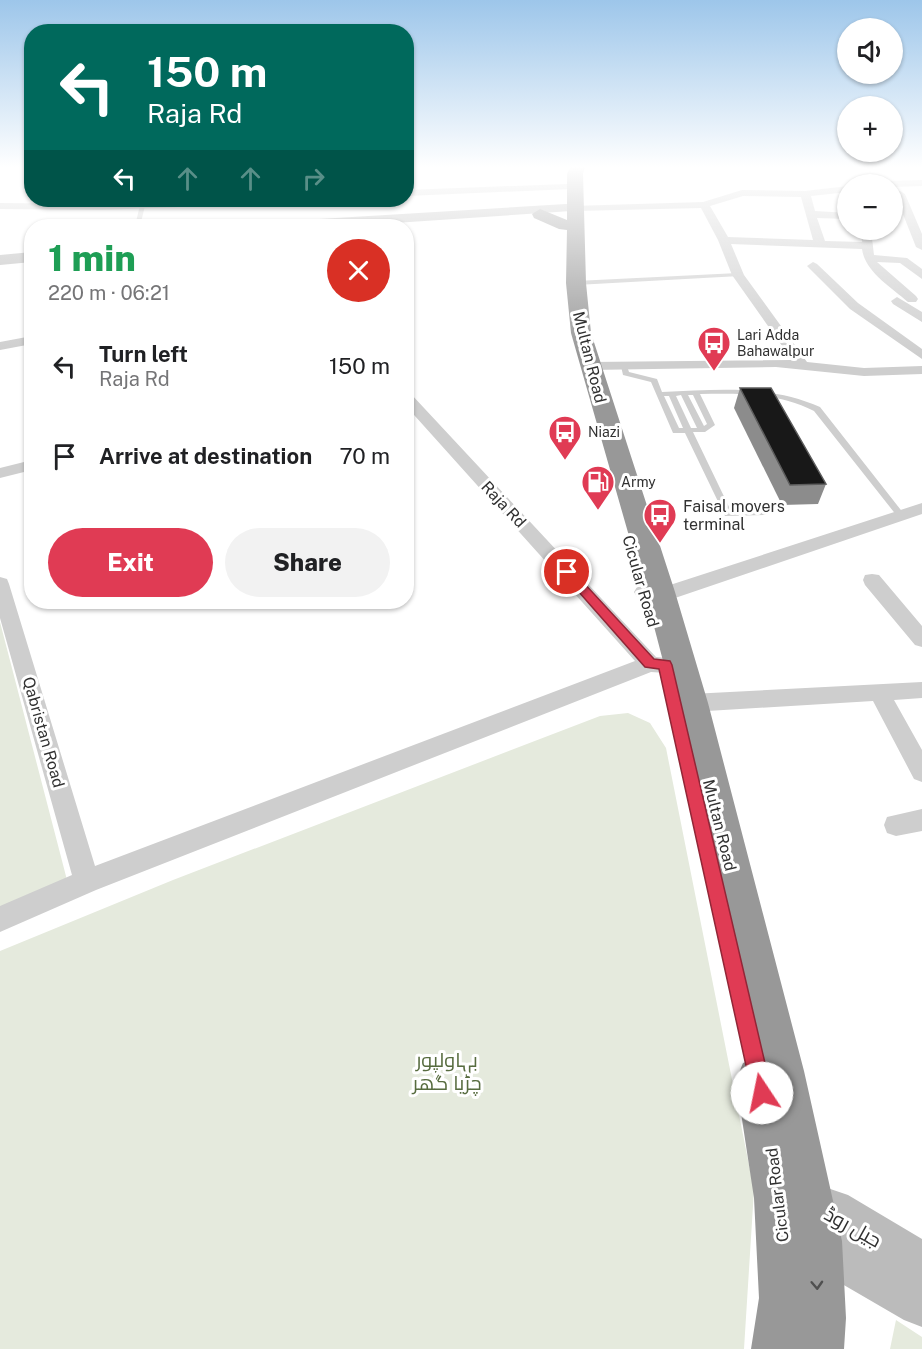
<!DOCTYPE html>
<html lang="en">
<head>
<meta charset="utf-8">
<style>
	:root { --surface:#fff; --page:#f2f2f2; --text:#202124; --muted:#757577; --accent:#e03b54 }
	body { margin:0; font-family:"Public Sans",Cairo,sans-serif; background:var(--page); color:var(--text); height:100vh; display:flex; flex-direction:column; font-size:22px; white-space:nowrap }
	* { box-sizing:border-box; margin:0 }
	p { font-size:20px; color:var(--muted) }
	.icon { flex:none; width:33px; height:33px; fill:none; stroke:currentColor; stroke-width:2; stroke-linecap:round; stroke-linejoin:round }
	.map { position:relative; flex:1; overflow:hidden }
	.side { position:absolute; left:24px; top:219px; width:390px; height:390px; display:flex; flex-direction:column; background:var(--surface); border-radius:24px; box-shadow:0 2px 4px #0004 }
	.side>* { flex:none }
	.guide { position:absolute; left:24px; top:24px; width:390px; height:183px; border-radius:24px; box-shadow:0 2px 4px #0004; background:#00695c; color:#fff; overflow:hidden }
	.tools { position:absolute; left:837px; top:18px; display:grid; gap:12px }
	.tools a { display:grid; place-items:center; width:66px; height:66px; border-radius:50%; background:var(--surface); box-shadow:0 2px 4px #0004; font-size:30px }
	.pin { position:absolute; display:grid; place-items:center; width:51px; height:51px; color:#fff; margin:-26px; border:3px solid #fff; border-radius:50%; box-shadow:0 2px 6px #0007 }
	.me { position:absolute; width:66px; margin:-33px; rotate:349deg; stroke-linejoin:round; filter:drop-shadow(0 0 4px #0008) }
	.turn { display:flex; align-items:center; gap:21px; height:126px; padding:0 24px; font-size:27px }
	.turn .icon { width:78px; height:78px; stroke-width:2.5 }
	.turn b { display:block; font-size:42px; line-height:51px }
	.lanes { display:flex; align-items:center; height:57px; padding:0 24px; background:#0003; justify-content:center; gap:30px; direction:ltr }
	.lanes .off { opacity:.35 }
	.round { display:grid; place-items:center; flex:none; width:63px; height:63px; border-radius:32px; background:var(--page) }
	.overview { display:flex; align-items:center; justify-content:space-between; height:102px; padding:0 24px }
	h1 { font-size:36px; font-weight:800; line-height:45px; color:#1e9e55 }
	.primary-button { display:flex; gap:12px; margin-top:auto; padding:12px 24px }
	.primary-button a { flex:1; height:69px; border-radius:36px; background:var(--accent); color:#fff; font-size:24px; font-weight:800; line-height:69px; text-align:center }
	.primary-button a+a { background:var(--page); color:var(--text) }
	ul { padding:0; list-style:none }
	li { display:flex; align-items:center; gap:18px; height:90px; padding:0 24px }
	li div { flex:1 }
	li b { display:block; font-size:22px }
	li em { font-style:normal }
	.map>svg:first-child { display:block }
	.green { fill:#e5eadd }
	.lines { fill:none; stroke-linecap:round; stroke-linejoin:round }
	.lane { fill:#cecece; fill-rule:evenodd }
	.street { fill:#cecece; fill-rule:evenodd }
	.secondary { fill:#bbb; fill-rule:evenodd }
	.highway { fill:#989898; fill-rule:evenodd }
	.wall { fill:#8c8c8c }
	.building { fill:#181818; stroke:#5d5d5d; stroke-width:1.5 }
	.oneway { stroke:#505050 }
	.route { fill:#e03b54; stroke:#922637; stroke-width:1.5 }
	.labels { text-anchor:middle; stroke-width:6; stroke-linejoin:round; paint-order:stroke }
	.far-poi-label { font-size:14px; fill:#313131; stroke:#fff; text-anchor:start }
	.street-label { font-size:16px; fill:#313131; stroke:#fff }
	.poi-label { font-size:16px; fill:#313131; stroke:#fff; text-anchor:start }
	.near-park-label { font-size:20px; fill:#576c3f; stroke:#fff }
	.near-street-label { font-size:20px; fill:#313131; stroke:#fff }
</style>
</head>
<body>
<div class="map">
<svg width="922" height="1349" viewBox="0 0 922 1349">
	<rect width="100%" height="100%" fill="#fff"/>
	<!-- green -->
	<path class="green" d="M0 622 67 880 0 908Z
		M628 713 650 723 666 748 754 1190 744 1349H0V951L173 880 600 716Z
		M896 1320 922 1337V1349H890Z"/>
	<g class="lines">
		<!-- lane -->
		<path class="lane" d="M140 205 145 206 140 226H135Z
			M738 273 740 274V276L576 285 573 283 576 281Z
			M624 364 627 366 629 372 657 379 662 392C716 390 769 384 820 407L904 514 900 517 897 516 814 411C778 393 740 393 700 394L715 425 705 432H693L731 511 766 509 770 512 766 515 725 516 685 433H673L651 382 623 375 621 366ZM681 395 697 428H691L676 396ZM688 395H693L707 424 704 426ZM664 396H669L683 428H679Z"/>
		<!-- street -->
		<path class="street" d="M922 180V186L892 187V184H885L890 181Z
			M567 184 572 187 571 189 406 196V190Z
			M848 186V192L811 196 815 211 848 213V219L817 218 825 241 862 242 861 230H871L874 255 907 258 922 269V279L900 263 877 262 916 296 918 299 916 302H908C891 287 865 272 862 249L731 244 744 275 807 362 864 368 922 366V374L864 376 776 367 590 370 583 366 590 362 792 360 732 275 718 240 701 208 576 211 572 210V206L703 202 742 190 805 191ZM743 196 801 197 813 240 728 237 710 206Z
			M900 191 905 194 922 234V250L916 247 895 194Z
			M216 200H288L283 203 101 210 0 209V203L101 204Z
			M813 262 817 264 858 303 922 349V359L850 309 807 266Z
			M897 297 922 312V322L893 304 891 301Z
			M32 336V344L0 350V342Z
			M406 393 411 394 656 657 687 660 690 666 687 672 680 674 651 672 96 890 0 932V906L72 875 0 618V577L7 579 9 584 95 866 635 661 406 406Z
			M32 460V470L0 478V468Z
			M922 503V514L678 597 671 599 637 597 634 592 637 587 670 585Z
			M872 574 879 575 922 626V647L915 645 865 585 863 580 865 575Z
			M922 682V698L894 700 922 750V782L914 779 873 701 691 712 683 709 680 703 683 697 691 694Z
			M922 809V831L896 836 887 833 884 825 887 817Z"/>
		<!-- secondary -->
		<path class="secondary" d="M566 204 571 205 573 208 571 211 350 226H278L286 221Z
			M32 252V262L0 265V255Z
			M798 1178 848 1195 922 1239V1327L904 1320 806 1263 790 1256 783 1239 790 1222 781 1219 774 1202 781 1185Z"/>
		<!-- highway -->
		<path class="highway" d="M571 166H585L583 174 586 283 591 333 675 592 708 703 804 1071 842 1241 846 1318 844 1349H751L759 1298 754 1198 736 1080 743 1063 754 1059 674 703 645 592 571 333 566 283 567 230 559 229 534 218 532 214 540 209 567 220V174Z"/>
	</g>
	<!-- wall -->
	<path class="wall" d="M740 388 826 484 818 504 782 505 734 408Z"/>
	<!-- building -->
	<path class="building" d="M740 388H771L826 484 790 485Z"/>
	<!-- one-way arrows -->
	<defs><path id="oneway-chevron" d="M-2-3.5L2.5 0L-2 3.5" fill="none" stroke-width="1.6" stroke-linecap="round" stroke-linejoin="round" transform="scale(1.5)"/></defs>
	<use class="oneway" href="#oneway-chevron" transform="translate(817 1285) rotate(87)"/>
	<!-- sky -->
	<linearGradient id="sky" x2="0" y2="1"><stop stop-color="#9dc6ea"/><stop offset="0.47" stop-color="#fff"/><stop offset="1" stop-color="#fff" stop-opacity="0"/></linearGradient>
	<rect width="922" height="355" fill="url(#sky)"/>
	<!-- route -->
	<path class="route" d="M567 567 571 569 654 659 670 661 672 665 772 1093 769 1100 762 1103 755 1100 752 1093 659 669 645 667 563 574V569Z"/>
	<!-- icons -->
	<defs>
		<g id="bus-pin" transform="scale(1.725)"><path d="M0 17L-7.5 6A9.5 9.5 0 1 1 7.5 6Z" fill="#e03b54" stroke="#fff"/><path d="M-5-6H5V4H4V6H2V4H-2V6H-4V4H-5ZM-3.5-4V0h7V-4ZM-3.5 1.2v1.5H-2V1.2ZM2 1.2v1.5H3.5V1.2Z" fill="#fff"/></g>
		<g id="fuel-pin" transform="scale(1.725)"><path d="M0 17L-7.5 6A9.5 9.5 0 1 1 7.5 6Z" fill="#e03b54" stroke="#fff"/><path d="M-5.5-6h7V0h2V4h1.3V-2.5L3-4.5l.8-.8L6-3V5H2.5V1h-1V6h-7ZM-4.2-4.7v3.2H.2V-4.7Z" fill="#fff"/></g>
	</defs>
	<g fill-rule="evenodd">
		<use href="#bus-pin" x="714" y="343"/>
		<use href="#bus-pin" x="565" y="432"/>
		<use href="#fuel-pin" x="598" y="482"/>
		<use href="#bus-pin" x="660" y="515"/>
	</g>
	<g class="labels">
		<!-- far-poi labels -->
		<g class="far-poi-label">
			<text x="737" y="340">Lari Adda<tspan x="737" dy="16">Bahawalpur</tspan></text>
			<text x="588" y="437">Niazi</text>
			<text x="621" y="487">Army</text>
		</g>
		<!-- street labels -->
		<g class="street-label">
			<text transform="translate(590 357) rotate(76)" y="6">Multan Road</text>
			<text transform="translate(504 504) rotate(47)" y="6">Raja Rd</text>
			<text transform="translate(641 581) rotate(74)" y="6">Cicular Road</text>
			<text transform="translate(44 732) rotate(74)" y="6">Qabristan Road</text>
			<text transform="translate(720 825) rotate(76)" y="6">Multan Road</text>
			<text transform="translate(777 1195) rotate(-97)" y="6">Cicular Road</text>
		</g>
		<!-- poi labels -->
		<g class="poi-label">
			<text x="683" y="512">Faisal movers<tspan x="683" dy="18">terminal</tspan></text>
		</g>
		<!-- near-park labels -->
		<g class="near-park-label">
			<text x="447" y="1067">بہاولپور<tspan x="447" dy="23">چڑیا گھر</tspan></text>
		</g>
		<!-- near-street labels -->
		<g class="near-street-label">
			<text transform="translate(853 1227) rotate(29)" y="7">جیل روڈ</text>
		</g>
	</g>
</svg>
<div class="tools">
<a><svg class="icon" aria-label="sound" viewBox="0 0 24 24"><path d="M4 9h4l5-4v14l-5-4H4zM17 9q2 3 0 6"/></svg></a>
<a>+</a>
<a>−</a>
</div>
<div class="pin" style="left:567px;top:572px;background:#d93025"><svg class="icon" aria-label="arrive" viewBox="0 0 24 24"><path d="M6 21V4h12l-3 4 3 4H6"/></svg></div>
<svg class="me" style="left:762px;top:1093px" viewBox="-20 -20 40 40"><circle r="19" fill="#fff"/><path d="M0-13L10 11 0 6-10 11z" fill="#e03b54"/></svg>
<div class="guide">
<div class="turn"><svg class="icon" aria-label="left" viewBox="0 0 24 24"><path d="M17 20v-9H6M10 6l-5 5 5 5"/></svg><div><b>150 m</b>Raja Rd</div></div>
<div class="lanes"><svg class="icon" aria-label="left" viewBox="0 0 24 24"><path d="M17 20v-9H6M10 6l-5 5 5 5"/></svg><svg class="icon off" aria-label="ahead" viewBox="0 0 24 24"><path d="M12 20V5M6 11l6-6 6 6"/></svg><svg class="icon off" aria-label="ahead" viewBox="0 0 24 24"><path d="M12 20V5M6 11l6-6 6 6"/></svg><svg class="icon off" aria-label="right" viewBox="0 0 24 24"><path d="M7 20v-9h11M14 6l5 5-5 5"/></svg></div>
</div>
<section class="side">
<div class="overview"><div><h1>1 min</h1><p>220 m · 06:21</p></div><a class="round" style="background:#d93025;color:#fff"><svg class="icon" aria-label="close" viewBox="0 0 24 24"><path d="M6 6l12 12M18 6L6 18"/></svg></a></div>
<ul>
<li><svg class="icon" aria-label="left" viewBox="0 0 24 24"><path d="M17 20v-9H6M10 6l-5 5 5 5"/></svg><div><b>Turn left</b><p>Raja Rd</p></div><em>150 m</em></li>
<li><svg class="icon" aria-label="arrive" viewBox="0 0 24 24"><path d="M6 21V4h12l-3 4 3 4H6"/></svg><div><b>Arrive at destination</b></div><em>70 m</em></li>
</ul>
<div class="primary-button"><a>Exit</a><a>Share</a></div>
</section>
</div>
</body>
</html>
